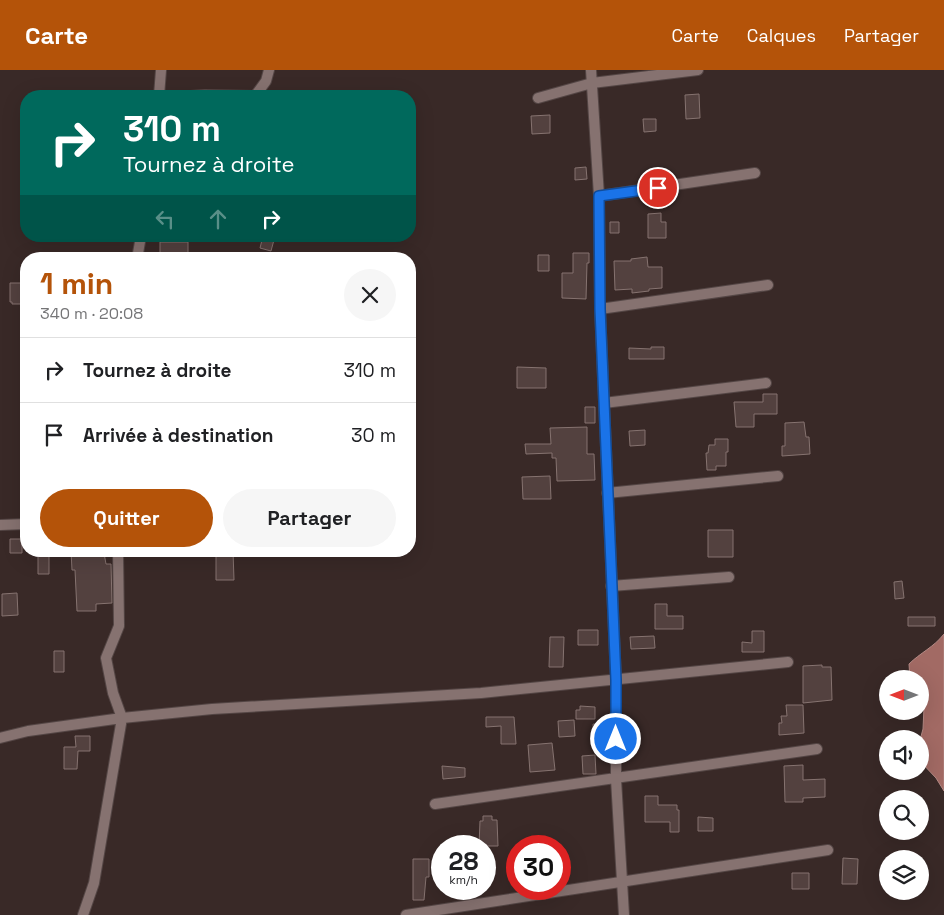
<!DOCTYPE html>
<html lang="fr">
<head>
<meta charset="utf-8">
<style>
	:root { --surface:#fff; --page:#f6f6f6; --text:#202124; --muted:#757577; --line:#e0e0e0; --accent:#b45309 }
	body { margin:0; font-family:"Space Grotesk",sans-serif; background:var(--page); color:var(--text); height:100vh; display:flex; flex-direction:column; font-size:19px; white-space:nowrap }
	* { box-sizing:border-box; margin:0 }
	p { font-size:16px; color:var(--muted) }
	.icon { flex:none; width:28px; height:28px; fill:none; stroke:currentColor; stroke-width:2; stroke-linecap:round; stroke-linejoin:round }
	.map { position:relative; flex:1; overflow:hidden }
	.details { position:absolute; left:20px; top:182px; width:396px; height:305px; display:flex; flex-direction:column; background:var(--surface); border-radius:20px; box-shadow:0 5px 20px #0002 }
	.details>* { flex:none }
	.hud { position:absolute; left:20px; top:20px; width:396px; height:152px; border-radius:20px; box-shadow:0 5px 20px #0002; background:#00695c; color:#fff; overflow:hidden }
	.needle { width:32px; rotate:270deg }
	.controls { position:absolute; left:879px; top:600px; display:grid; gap:10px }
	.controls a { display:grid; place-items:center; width:50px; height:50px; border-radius:50%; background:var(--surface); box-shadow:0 5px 20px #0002; font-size:25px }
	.speed { position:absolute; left:431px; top:765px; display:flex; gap:10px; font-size:25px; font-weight:700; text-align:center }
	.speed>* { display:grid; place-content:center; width:65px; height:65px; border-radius:50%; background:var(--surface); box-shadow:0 5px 20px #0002; line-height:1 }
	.speed small { font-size:12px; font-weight:400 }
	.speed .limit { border:8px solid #d22; background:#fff; color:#111 }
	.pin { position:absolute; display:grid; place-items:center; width:42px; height:42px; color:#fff; margin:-21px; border:2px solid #fff; border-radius:50%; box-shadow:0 1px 5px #0007 }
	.me { position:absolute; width:55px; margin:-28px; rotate:0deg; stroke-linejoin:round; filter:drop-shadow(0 0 4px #0008) }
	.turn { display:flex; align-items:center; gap:18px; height:105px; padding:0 20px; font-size:22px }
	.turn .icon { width:65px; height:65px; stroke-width:2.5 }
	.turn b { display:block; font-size:35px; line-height:42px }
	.lanes { display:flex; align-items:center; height:48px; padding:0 20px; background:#0003; justify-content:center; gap:25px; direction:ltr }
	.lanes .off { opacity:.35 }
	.round { display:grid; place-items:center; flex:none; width:52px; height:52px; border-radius:26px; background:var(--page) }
	.head { display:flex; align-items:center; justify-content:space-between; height:85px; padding:0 20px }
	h1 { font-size:30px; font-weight:700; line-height:38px; color:var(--accent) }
	.button { display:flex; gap:10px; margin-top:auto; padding:10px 20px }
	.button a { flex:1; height:58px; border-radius:30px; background:var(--accent); color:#fff; font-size:20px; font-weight:700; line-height:58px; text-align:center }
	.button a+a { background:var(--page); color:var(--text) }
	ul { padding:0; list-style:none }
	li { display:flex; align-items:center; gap:15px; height:65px; padding:0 20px; border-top:1px solid var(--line) }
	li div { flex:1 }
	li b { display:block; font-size:19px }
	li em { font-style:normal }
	header { display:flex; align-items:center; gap:30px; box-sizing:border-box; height:70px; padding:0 25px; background:var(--accent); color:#fff }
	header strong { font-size:24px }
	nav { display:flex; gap:28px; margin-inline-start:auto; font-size:18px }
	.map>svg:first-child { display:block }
	.water { fill:#a26a64; stroke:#b38984 }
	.building { fill:#53413f; stroke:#867370 }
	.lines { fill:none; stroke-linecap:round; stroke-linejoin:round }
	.street-casing { stroke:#544645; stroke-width:12 }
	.street { stroke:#867270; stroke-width:10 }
	.route-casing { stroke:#114b97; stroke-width:12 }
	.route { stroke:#1a73e8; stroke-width:9 }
</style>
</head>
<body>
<header>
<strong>Carte</strong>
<nav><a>Carte</a><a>Calques</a><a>Partager</a></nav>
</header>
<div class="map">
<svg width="944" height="845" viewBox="0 0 944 845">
	<rect width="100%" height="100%" fill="#392927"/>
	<!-- water -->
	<path class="water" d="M944 564V721L936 708 920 691V670L923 659 924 637 920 626V609H910L909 594C920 583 934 577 944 564Z"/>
	<!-- building -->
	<path class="building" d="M699 24 700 48 686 49 685 25Z
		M550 45V63L532 64 531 46Z
		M643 49H656V61L644 62Z
		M586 97 587 109 575 110V98Z
		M661 143V152H666V168H648V144Z
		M610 152H619V163H610Z
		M263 166H275L271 181 260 178Z
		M160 172H188V183H184V186H162V184H160Z
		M573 183H589V193H587L586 229 562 228V203H573Z
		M538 185H549V201H538Z
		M647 187 648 197H662V218L649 219V221L632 223V219L615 220 614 191H631V189Z
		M10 213H26V234H12V232H10Z
		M651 277H664V289H629V278L651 279Z
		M517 297 546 298V318H517Z
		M763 324H777V344H754V357H736L734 332H763Z
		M585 337H595V353H585Z
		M804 352 806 367H809L810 384 782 386V376H785V353Z
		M587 357V384H594L595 410 557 411 556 388H552V383L526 384 525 374H551L550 358Z
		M645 360V375L630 376 629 361Z
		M715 369H728V382H726V396H716V400H707L706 383H708L709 375H715Z
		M550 406 551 429H523L522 407Z
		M708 460H733V487H708Z
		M10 469H22V483H10Z
		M38 481H49V504H38Z
		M71 481H101V483H104L106 494H111L112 533 96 534V541H77L75 500H72Z
		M216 481H233L234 510H216Z
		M902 511 904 528 895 529 894 512Z
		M17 523 18 545 2 546V524Z
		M655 534H667V546H683V559H655Z
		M908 547H935V556H908Z
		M578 560H598V575H578Z
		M752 561H764V582H742V572L752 573Z
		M654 566 655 578 631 579 630 567Z
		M550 567H564L563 597H549Z
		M54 581H64V602H54Z
		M822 595V597H831L832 630 803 633V596Z
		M786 635H803L804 663 779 665V653H782L781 646H787Z
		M580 636 595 637V649H576V640H580Z
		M486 647H514L516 674H501V656L486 657Z
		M574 650 575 666 559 667 558 651Z
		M593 654 603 655 602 665H593Z
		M75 666H90V681H78L77 699H64V677H76Z
		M552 673 555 700 530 702 528 675Z
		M595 685 596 704H583L582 686Z
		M803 695V710L825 709V727L803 728V732H785L784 696Z
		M442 696 465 698V707L443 709Z
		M645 726H658V735H677V740H679V762H670V752H645Z
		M483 746H492V750H497L498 776H479L480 751H483Z
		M698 747 713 748V761H698Z
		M843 788 858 789 857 814H842Z
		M413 789H429V807H426L424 830H413Z
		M792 803H809V819H792Z"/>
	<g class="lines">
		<!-- street casing -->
		<g class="street-casing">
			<path id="street" d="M591 0 599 126 600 239 616 610V709L624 845
				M159 26 161 0
				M191 26 205 25 255 26 266 11 269 0
				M538 28 592 13 698 0
				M599 126 755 103
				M137 189 141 166
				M600 239 768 215
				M604 333 766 313
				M607 423 778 406
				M0 455 26 454
				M611 516 729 507
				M0 668 28 661 122 648 212 639 481 623 788 592
				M435 734 817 679
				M83 845 94 813 122 648 113 623 106 588 119 556 118 481
				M406 845 828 780"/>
		</g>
		<!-- street -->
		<use href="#street" class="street"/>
	</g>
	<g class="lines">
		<!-- route casing -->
		<g class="route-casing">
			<path id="route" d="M616 669V610L600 239 599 126 658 118"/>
		</g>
		<!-- route -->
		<use href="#route" class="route"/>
	</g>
</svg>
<div class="controls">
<a><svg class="needle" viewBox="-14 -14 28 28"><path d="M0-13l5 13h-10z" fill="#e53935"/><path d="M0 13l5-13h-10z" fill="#757577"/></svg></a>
<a><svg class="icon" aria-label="sound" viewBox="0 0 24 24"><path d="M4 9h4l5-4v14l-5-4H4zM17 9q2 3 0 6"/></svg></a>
<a><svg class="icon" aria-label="search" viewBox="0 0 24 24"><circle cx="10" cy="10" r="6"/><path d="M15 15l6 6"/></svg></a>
<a><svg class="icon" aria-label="layers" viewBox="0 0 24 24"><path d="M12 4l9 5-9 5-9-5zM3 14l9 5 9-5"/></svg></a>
</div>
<div class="speed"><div>28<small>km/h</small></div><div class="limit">30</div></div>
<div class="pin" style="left:658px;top:118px;background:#d93025"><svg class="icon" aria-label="arrive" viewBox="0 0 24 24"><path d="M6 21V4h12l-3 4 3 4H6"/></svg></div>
<svg class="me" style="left:616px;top:669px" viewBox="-20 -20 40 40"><circle r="17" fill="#1a73e8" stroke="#fff" stroke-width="3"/><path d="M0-11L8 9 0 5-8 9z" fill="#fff"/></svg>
<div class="hud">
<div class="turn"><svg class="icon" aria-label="right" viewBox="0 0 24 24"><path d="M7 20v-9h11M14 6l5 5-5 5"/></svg><div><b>310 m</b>Tournez à droite</div></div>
<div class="lanes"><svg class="icon off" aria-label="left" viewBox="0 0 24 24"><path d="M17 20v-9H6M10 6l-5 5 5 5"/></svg><svg class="icon off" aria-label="ahead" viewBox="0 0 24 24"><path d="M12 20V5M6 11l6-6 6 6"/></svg><svg class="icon" aria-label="right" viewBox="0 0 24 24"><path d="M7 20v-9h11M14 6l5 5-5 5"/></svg></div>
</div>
<section class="details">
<div class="head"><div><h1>1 min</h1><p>340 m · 20:08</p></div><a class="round"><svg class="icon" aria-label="close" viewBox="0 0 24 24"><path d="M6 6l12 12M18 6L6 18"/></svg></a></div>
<ul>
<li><svg class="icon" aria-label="right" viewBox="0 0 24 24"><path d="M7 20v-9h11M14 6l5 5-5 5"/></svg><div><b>Tournez à droite</b></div><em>310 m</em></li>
<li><svg class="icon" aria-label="arrive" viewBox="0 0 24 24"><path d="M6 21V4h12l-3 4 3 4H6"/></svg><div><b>Arrivée à destination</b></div><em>30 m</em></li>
</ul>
<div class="button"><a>Quitter</a><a>Partager</a></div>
</section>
</div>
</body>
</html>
